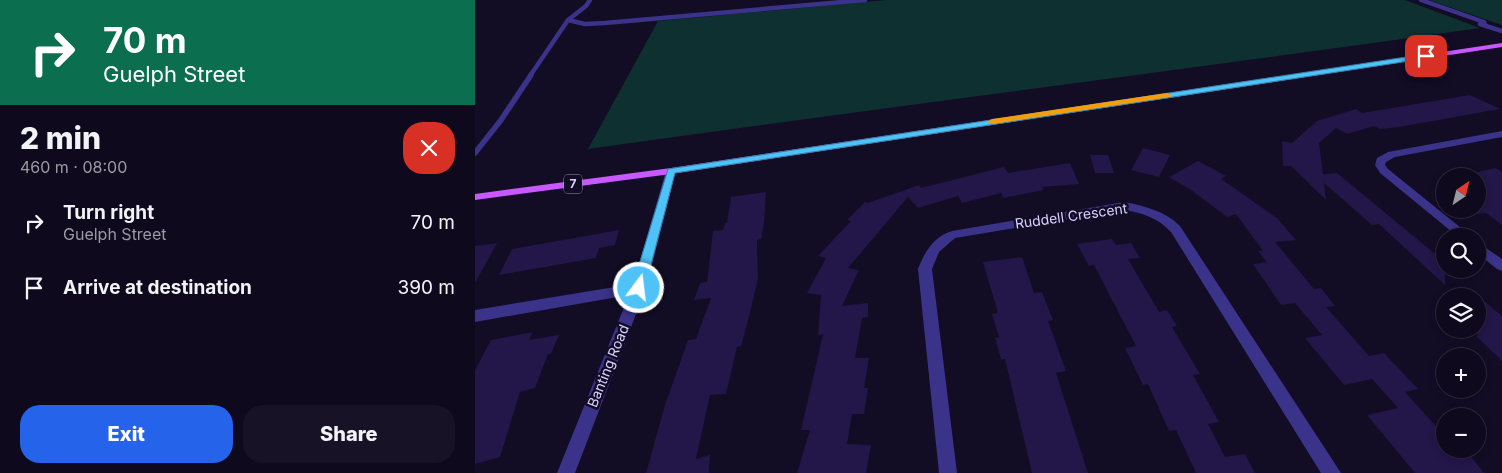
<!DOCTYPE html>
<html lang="en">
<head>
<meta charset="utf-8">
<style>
	:root { --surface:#0e091c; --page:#171225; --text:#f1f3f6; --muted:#9b9aa3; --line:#2e2a3b; --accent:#2563eb }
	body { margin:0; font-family:Inter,sans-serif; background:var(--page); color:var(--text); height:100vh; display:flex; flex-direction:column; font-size:19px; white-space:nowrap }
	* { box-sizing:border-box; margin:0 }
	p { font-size:16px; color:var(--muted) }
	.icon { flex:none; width:28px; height:28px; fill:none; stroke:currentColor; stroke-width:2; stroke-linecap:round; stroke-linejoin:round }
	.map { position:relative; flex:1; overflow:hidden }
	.details { display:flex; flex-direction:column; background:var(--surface); width:475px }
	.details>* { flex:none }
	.top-card { background:#0b6e4f; color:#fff; overflow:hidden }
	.needle { width:32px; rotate:35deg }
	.controls { position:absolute; left:961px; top:168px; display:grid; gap:10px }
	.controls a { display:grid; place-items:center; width:50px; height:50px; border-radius:50%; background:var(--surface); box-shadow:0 2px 8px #0003,0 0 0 1px var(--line); font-size:25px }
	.pin { position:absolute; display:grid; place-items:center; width:42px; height:42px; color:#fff; margin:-21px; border-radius:10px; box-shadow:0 2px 8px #0006 }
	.me { position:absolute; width:55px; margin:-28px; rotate:15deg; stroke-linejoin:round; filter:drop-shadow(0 0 4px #0008) }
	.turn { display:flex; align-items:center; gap:18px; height:105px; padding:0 20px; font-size:22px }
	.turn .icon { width:65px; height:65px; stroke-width:2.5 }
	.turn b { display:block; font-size:35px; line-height:42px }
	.round { display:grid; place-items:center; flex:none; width:52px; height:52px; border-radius:20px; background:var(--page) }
	.overview { display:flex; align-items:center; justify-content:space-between; height:85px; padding:0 20px }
	h1 { font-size:30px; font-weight:800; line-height:38px }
	.primary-button { display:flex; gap:10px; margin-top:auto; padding:10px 20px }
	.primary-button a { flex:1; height:58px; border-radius:20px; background:var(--accent); color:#fff; font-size:20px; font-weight:800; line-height:58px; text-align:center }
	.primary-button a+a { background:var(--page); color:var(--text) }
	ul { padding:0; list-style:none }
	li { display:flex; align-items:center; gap:15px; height:65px; padding:0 20px }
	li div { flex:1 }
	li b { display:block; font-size:19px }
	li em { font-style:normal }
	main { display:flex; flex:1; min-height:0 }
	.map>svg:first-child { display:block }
	.green { fill:#0f3030 }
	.building { fill:#231648 }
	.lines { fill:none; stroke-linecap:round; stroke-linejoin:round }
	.service-far1 { stroke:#3a3389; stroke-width:4.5 }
	.service { stroke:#3a3389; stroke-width:5.5 }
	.minor { fill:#3a3389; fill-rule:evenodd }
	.primary { fill:#c858ff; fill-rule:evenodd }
	.route { fill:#4fc3f7; stroke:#337fa1 }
	.slow { fill:#f59e0b }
	.labels { text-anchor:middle; stroke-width:5; stroke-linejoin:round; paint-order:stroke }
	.shield { fill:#120c25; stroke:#9d96be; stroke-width:1 }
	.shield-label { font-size:12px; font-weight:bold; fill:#d8d1ff }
	.street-label { font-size:14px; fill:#d8d1ff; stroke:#120c25 }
</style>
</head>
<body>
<main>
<section class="details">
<div class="top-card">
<div class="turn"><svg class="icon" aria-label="right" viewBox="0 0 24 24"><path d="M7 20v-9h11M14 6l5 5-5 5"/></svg><div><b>70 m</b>Guelph Street</div></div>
</div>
<div class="overview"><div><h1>2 min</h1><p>460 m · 08:00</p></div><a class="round" style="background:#d93025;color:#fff"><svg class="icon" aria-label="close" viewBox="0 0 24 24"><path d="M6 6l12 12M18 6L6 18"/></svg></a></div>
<ul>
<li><svg class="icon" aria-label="right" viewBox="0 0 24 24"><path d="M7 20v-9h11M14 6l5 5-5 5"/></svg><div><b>Turn right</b><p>Guelph Street</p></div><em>70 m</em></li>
<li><svg class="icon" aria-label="arrive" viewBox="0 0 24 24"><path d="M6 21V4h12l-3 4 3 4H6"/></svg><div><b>Arrive at destination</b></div><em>390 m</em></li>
</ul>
<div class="primary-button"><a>Exit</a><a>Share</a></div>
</section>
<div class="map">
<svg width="1027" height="473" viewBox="0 0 1027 473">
	<rect width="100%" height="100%" fill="#120c25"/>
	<!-- green -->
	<path class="green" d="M411 0H930L1005 28C708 70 411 107 113 149L183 21Z
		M954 0H1027V25Z"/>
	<!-- building -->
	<path class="building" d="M995 95 1025 109 924 127 905 129 899 126 872 134 861 128 844 143 848 174 862 173 970 262V285L904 224 897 225 849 183 851 200 816 166H808L807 141 817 143 842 121 881 109 887 113Z
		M668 148 695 155 684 177 656 170Z
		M615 155H633L639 173H620Z
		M723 161 751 176 746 179 802 218 821 240 800 242 839 289 846 288 860 306 851 307 894 356 909 353 943 389 930 392 970 436V449H990L1009 473H940L892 415 923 408 897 379 869 385 830 338 847 335 820 303 806 305 778 264 792 262 783 251H788L761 214 752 217 716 190 694 177Z
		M595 163 604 184 567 187 569 190 528 198 526 193 487 203 483 196 443 208 433 197 373 268 384 270 367 306 393 303V317L387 318 380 358H394L389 388H393L389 414H377L372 444 396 445 391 473H322L335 430H326L348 334 343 335 346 295 332 293 351 258 343 256 376 221 372 220 390 202 393 203 444 185 446 188 529 167 533 173Z
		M1021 168 1027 172V225L1011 213 1002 214V172Z
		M291 192 289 223 286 239 282 240 283 278 274 317 266 346 262 347 251 394 235 395 221 459 235 455 234 473H171L190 405 213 340 221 339 236 298 219 300 225 283 232 282 238 231 248 230 250 223H252L256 197Z
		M144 230 140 245 124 248 121 258 24 275 37 249Z
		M637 239 641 245 656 243 665 258 653 259 684 312 692 310 702 326 697 327 725 374 718 375 744 422 733 424 750 457 770 454 780 473H721L701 430 694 431 673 384 668 385 650 348 661 346 619 265 614 266 602 244Z
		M22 243 0 283V246Z
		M547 257 559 293 567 292 578 320 573 321 591 371 581 373 613 473H557L530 359H526L520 338 524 337 517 314 523 313 508 262Z
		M1002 295 1027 316V361L1002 337Z
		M58 332 54 340 84 335 76 354H73L60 388 45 392 25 457 0 464V370L16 340Z"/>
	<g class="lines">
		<!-- service-far1 -->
		<path class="service-far1" d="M115 0 111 6 93 20 110 24 130 23 390 0
			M946 0 1009 22 1010 25
			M1005 24 1027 31
			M55 76 93 20"/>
		<!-- service -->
		<path class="service" d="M0 153 26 120 56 75"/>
		<!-- minor -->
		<path class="minor" d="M1027 131V137L920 157 911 162 910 165 913 169 996 236H982L905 173 900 165 902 158 913 152Z
			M196 168 201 171 171 288 100 473H82L154 295 0 322V310L158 284 191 171Z
			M649 202C670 206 690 211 705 226L866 473H846L696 232C683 218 668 213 649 210L480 238 464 252 457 269 482 473H464L443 269C449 253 459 236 477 231Z
			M1002 242 1027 259V271L1022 269 1002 253Z"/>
		<!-- primary -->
		<path class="primary" d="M1027 43V47L196 174 0 200V194L196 168Z"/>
	</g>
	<!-- route -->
	<path class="route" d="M951 54 954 55V58L200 173 170 288 168 291H159L157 288 193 169Z"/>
	<!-- slow -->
	<path class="slow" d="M692 93 696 95 695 97 517 124 512 122 517 119Z"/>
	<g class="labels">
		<!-- shield labels -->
		<rect class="shield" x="89" y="174.5" width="18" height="19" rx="4"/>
		<g class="shield-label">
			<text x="98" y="188">7</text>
		</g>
		<!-- street labels -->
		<g class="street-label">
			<text transform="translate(596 216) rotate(-8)" y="5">Ruddell Crescent</text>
			<text transform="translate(133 366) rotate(-68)" y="5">Banting Road</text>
		</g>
	</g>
</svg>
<div class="controls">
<a><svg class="needle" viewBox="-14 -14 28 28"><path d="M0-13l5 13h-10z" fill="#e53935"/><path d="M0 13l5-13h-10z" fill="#9b9aa3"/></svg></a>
<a><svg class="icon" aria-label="search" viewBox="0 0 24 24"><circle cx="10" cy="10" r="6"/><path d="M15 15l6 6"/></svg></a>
<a><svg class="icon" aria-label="layers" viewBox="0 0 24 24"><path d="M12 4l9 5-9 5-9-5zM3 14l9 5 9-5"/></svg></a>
<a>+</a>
<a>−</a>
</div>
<div class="pin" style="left:951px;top:56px;background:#d93025"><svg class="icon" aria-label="arrive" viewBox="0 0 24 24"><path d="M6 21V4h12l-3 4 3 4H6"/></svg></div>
<svg class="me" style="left:164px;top:288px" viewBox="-20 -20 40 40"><circle r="17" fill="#4fc3f7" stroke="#fff" stroke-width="3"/><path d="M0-11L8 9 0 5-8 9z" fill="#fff"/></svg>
</div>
</main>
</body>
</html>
